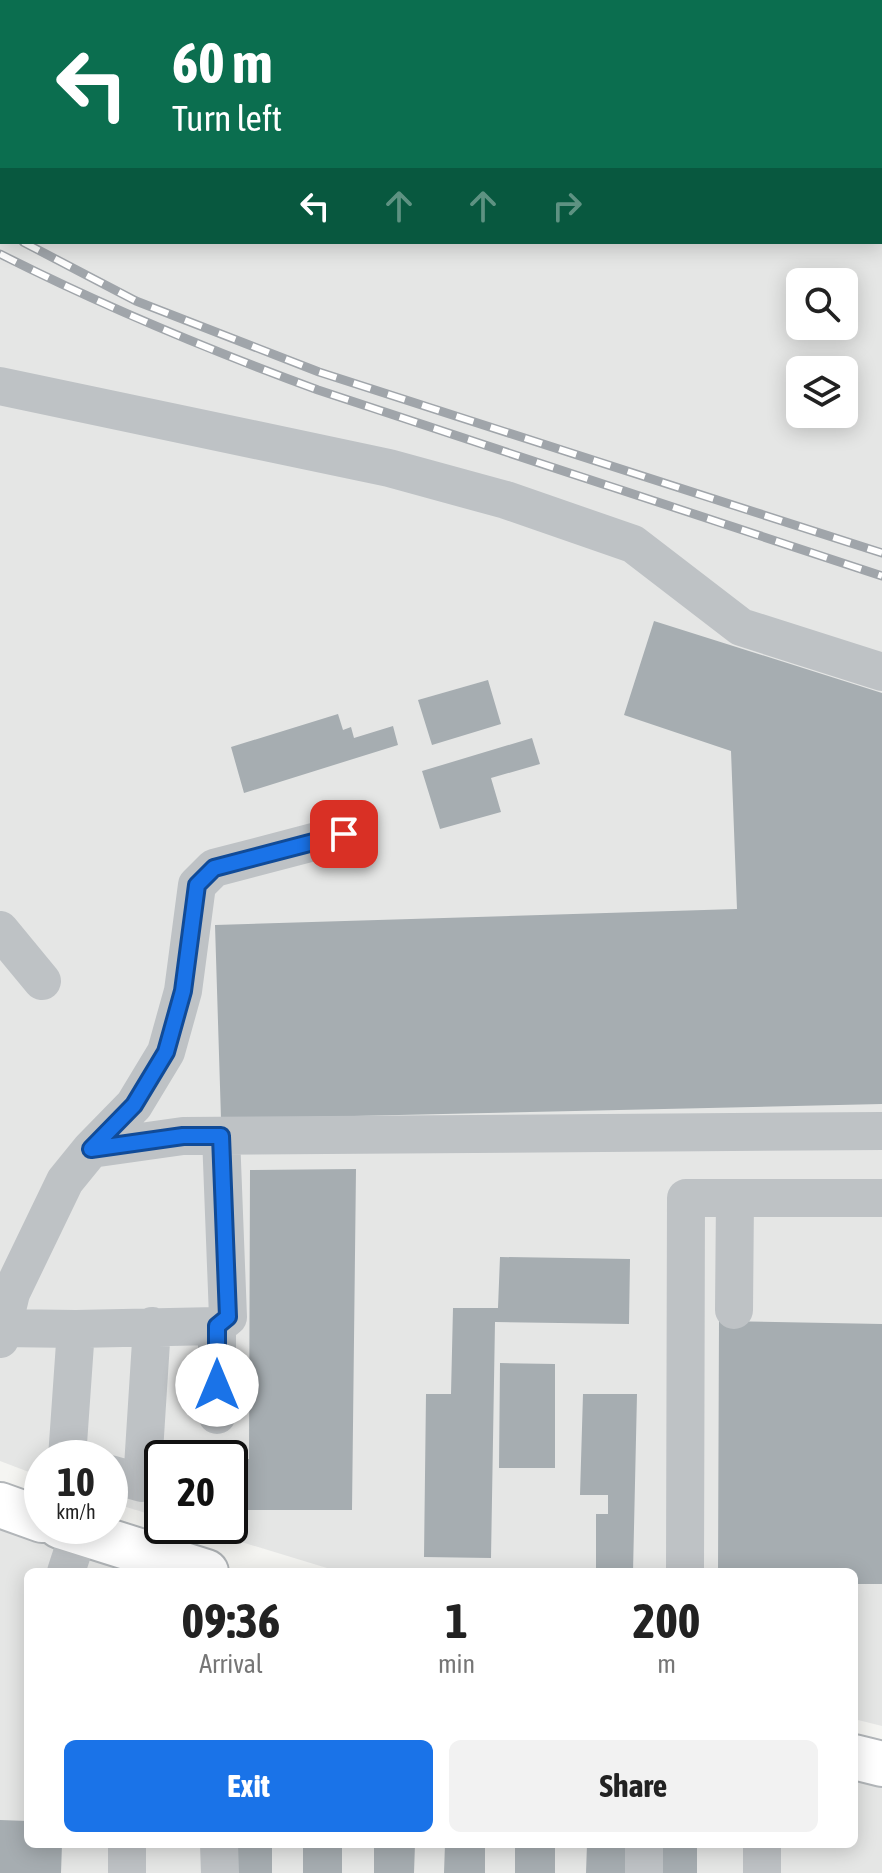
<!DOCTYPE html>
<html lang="en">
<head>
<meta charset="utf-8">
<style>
	:root { --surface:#fff; --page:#f2f2f2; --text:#222; --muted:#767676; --accent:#1a73e8 }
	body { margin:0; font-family:"Asap Condensed",sans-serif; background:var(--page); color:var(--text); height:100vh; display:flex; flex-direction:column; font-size:30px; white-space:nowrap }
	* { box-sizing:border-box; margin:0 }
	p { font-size:26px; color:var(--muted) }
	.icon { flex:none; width:44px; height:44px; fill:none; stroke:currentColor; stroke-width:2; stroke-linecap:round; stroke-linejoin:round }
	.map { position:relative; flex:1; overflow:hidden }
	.drawer { position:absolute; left:24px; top:1568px; width:834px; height:280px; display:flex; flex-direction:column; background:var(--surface); border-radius:12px; box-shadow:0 4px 20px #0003 }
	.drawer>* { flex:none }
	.hud { position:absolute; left:0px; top:0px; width:882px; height:244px; box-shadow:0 4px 20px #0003; background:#0b6e4f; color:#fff; overflow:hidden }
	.buttons { position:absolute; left:786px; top:268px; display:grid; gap:16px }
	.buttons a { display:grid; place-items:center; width:72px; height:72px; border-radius:12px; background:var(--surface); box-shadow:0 4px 20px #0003; font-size:40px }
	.speed { position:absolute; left:24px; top:1440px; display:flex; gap:16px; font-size:40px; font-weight:700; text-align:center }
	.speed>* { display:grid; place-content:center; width:104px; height:104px; border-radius:50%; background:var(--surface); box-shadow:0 4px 20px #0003; line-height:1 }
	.speed small { font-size:20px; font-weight:400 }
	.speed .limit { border:4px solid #111; border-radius:12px; background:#fff; color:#111 }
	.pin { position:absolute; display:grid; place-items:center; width:68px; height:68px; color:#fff; margin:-34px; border-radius:16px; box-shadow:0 4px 12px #0006 }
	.me { position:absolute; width:88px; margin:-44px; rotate:0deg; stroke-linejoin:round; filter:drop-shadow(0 0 6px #0008) }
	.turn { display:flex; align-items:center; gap:28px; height:168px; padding:0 40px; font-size:36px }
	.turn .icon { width:104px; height:104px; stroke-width:2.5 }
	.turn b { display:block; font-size:56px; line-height:68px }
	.lanes { display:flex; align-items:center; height:76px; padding:0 40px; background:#0003; justify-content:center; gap:40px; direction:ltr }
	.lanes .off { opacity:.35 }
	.eta { display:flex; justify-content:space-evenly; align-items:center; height:136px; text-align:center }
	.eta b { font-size:48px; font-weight:700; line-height:56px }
	.action { display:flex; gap:16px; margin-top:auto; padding:16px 40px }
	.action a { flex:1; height:92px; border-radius:12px; background:var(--accent); color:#fff; font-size:32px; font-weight:700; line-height:92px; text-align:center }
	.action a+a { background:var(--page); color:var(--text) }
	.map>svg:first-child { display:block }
	.built { fill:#e5e6e5; fill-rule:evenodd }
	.building { fill:#a6adb1 }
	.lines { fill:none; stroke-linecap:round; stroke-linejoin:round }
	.major-casing { stroke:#b2b6b9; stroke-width:48 }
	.minor { stroke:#bec2c5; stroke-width:38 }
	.major { stroke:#fff; stroke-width:44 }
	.rail-casing { stroke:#a0a5aa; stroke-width:9 }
	.rail { stroke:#fff; stroke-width:6; stroke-dasharray:18; stroke-linecap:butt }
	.route-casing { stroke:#114b97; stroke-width:20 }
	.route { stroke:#1a73e8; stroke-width:14 }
</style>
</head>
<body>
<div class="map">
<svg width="882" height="1873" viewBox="0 0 882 1873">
	<rect width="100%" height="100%" fill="#f5f5f2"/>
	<!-- built -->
	<path class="built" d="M0 0H882V1726L854 1719V1572H340L189 1526H230V1458H162V1518L110 1502V1458H42V1477L0 1461ZM2 2H880V242H2ZM800 282H844V326H800ZM800 370H844V414H800Z
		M0 1504 225 1572H28V1844H854V1757L882 1764V1873H0Z"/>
	<!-- building -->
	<path class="building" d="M654 621 882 693V1104L221 1119 215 925 737 909 731 751 624 715Z
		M488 680 501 724 432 745 418 700Z
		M338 714 343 730 351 727 354 738 393 726 398 745 244 793 231 747Z
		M532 738 540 764 491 778 501 812 440 829 422 771Z
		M356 1169 352 1510H230V1458L249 1459 250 1170Z
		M500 1257 630 1259 629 1324 495 1322 491 1558 424 1557 426 1394H451L453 1308H498Z
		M719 1321 882 1324V1584H854V1572H718Z
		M500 1363 555 1364V1468H499Z
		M583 1394H637L633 1572H596V1514H608V1495H580Z
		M0 1820 28 1821V1844H62L61 1873H0Z
		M232 1844H272V1873H232Z
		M303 1844H342V1873H303Z
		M374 1844H415L414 1873H374Z
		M445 1844H485V1873H444Z
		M515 1844H555V1873H515Z
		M587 1844H626V1873H586Z
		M657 1844H697V1873H657Z"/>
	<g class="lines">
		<!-- major casing -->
		<g class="major-casing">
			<path id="major" d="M0 1505 42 1520
				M60 1526 206 1572
				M854 1757 882 1764"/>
		</g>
		<!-- minor -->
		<path class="minor" d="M0 386 389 468 506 500 633 544 741 627 882 672
			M0 930 42 981
			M91 1149 134 1105 166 1052 183 991 197 885 214 868 344 834
			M734 1310 735 1198
			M217 1326V1415
			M2 1328 76 1329 217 1326 228 1317 221 1136
			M0 1339 11 1293 65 1181 91 1149 183 1136 882 1131
			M67 1458 76 1329
			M110 1474 142 1483 152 1326
			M66 1572 79 1532
			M685 1572 686 1198H882
			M219 1844 220 1873
			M127 1873V1844
			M644 1873V1844
			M762 1873V1844"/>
		<!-- major -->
		<use href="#major" class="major"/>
		<!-- rail casing -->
		<g class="rail-casing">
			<path id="rail" d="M0 230 2 231
				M23 242 136 301 319 372 882 553
				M0 254C103 306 209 350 318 390L882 576"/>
		</g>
		<!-- rail -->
		<use href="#rail" class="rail"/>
	</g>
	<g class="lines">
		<!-- route casing -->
		<g class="route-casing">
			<path id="route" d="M217 1385V1326L228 1317 221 1136H183L91 1149 134 1105 166 1052 183 991 197 885 214 868 344 834"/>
		</g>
		<!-- route -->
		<use href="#route" class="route"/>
	</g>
</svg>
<div class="buttons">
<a><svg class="icon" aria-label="search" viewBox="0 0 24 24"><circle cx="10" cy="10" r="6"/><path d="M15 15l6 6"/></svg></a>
<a><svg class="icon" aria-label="layers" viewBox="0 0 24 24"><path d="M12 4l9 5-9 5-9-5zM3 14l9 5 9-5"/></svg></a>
</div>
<div class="speed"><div>10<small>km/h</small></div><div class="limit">20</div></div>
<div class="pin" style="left:344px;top:834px;background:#d93025"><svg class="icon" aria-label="arrive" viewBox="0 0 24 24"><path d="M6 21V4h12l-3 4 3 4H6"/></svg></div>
<svg class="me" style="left:217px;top:1385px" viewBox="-20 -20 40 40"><circle r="19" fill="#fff"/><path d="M0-13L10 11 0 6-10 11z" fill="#1a73e8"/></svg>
<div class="hud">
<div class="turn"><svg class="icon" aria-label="left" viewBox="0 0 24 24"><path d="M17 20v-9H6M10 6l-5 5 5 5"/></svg><div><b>60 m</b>Turn left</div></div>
<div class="lanes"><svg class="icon" aria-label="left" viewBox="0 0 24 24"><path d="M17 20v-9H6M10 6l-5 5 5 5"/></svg><svg class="icon off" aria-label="ahead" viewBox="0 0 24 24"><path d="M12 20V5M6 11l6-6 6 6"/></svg><svg class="icon off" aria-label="ahead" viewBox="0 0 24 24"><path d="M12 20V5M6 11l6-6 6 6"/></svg><svg class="icon off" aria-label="right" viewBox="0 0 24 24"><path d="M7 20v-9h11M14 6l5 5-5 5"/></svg></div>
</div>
<section class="drawer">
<div class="eta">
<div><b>09:36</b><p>Arrival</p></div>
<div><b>1</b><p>min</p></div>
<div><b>200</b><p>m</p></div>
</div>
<div class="action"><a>Exit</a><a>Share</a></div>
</section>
</div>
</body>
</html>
